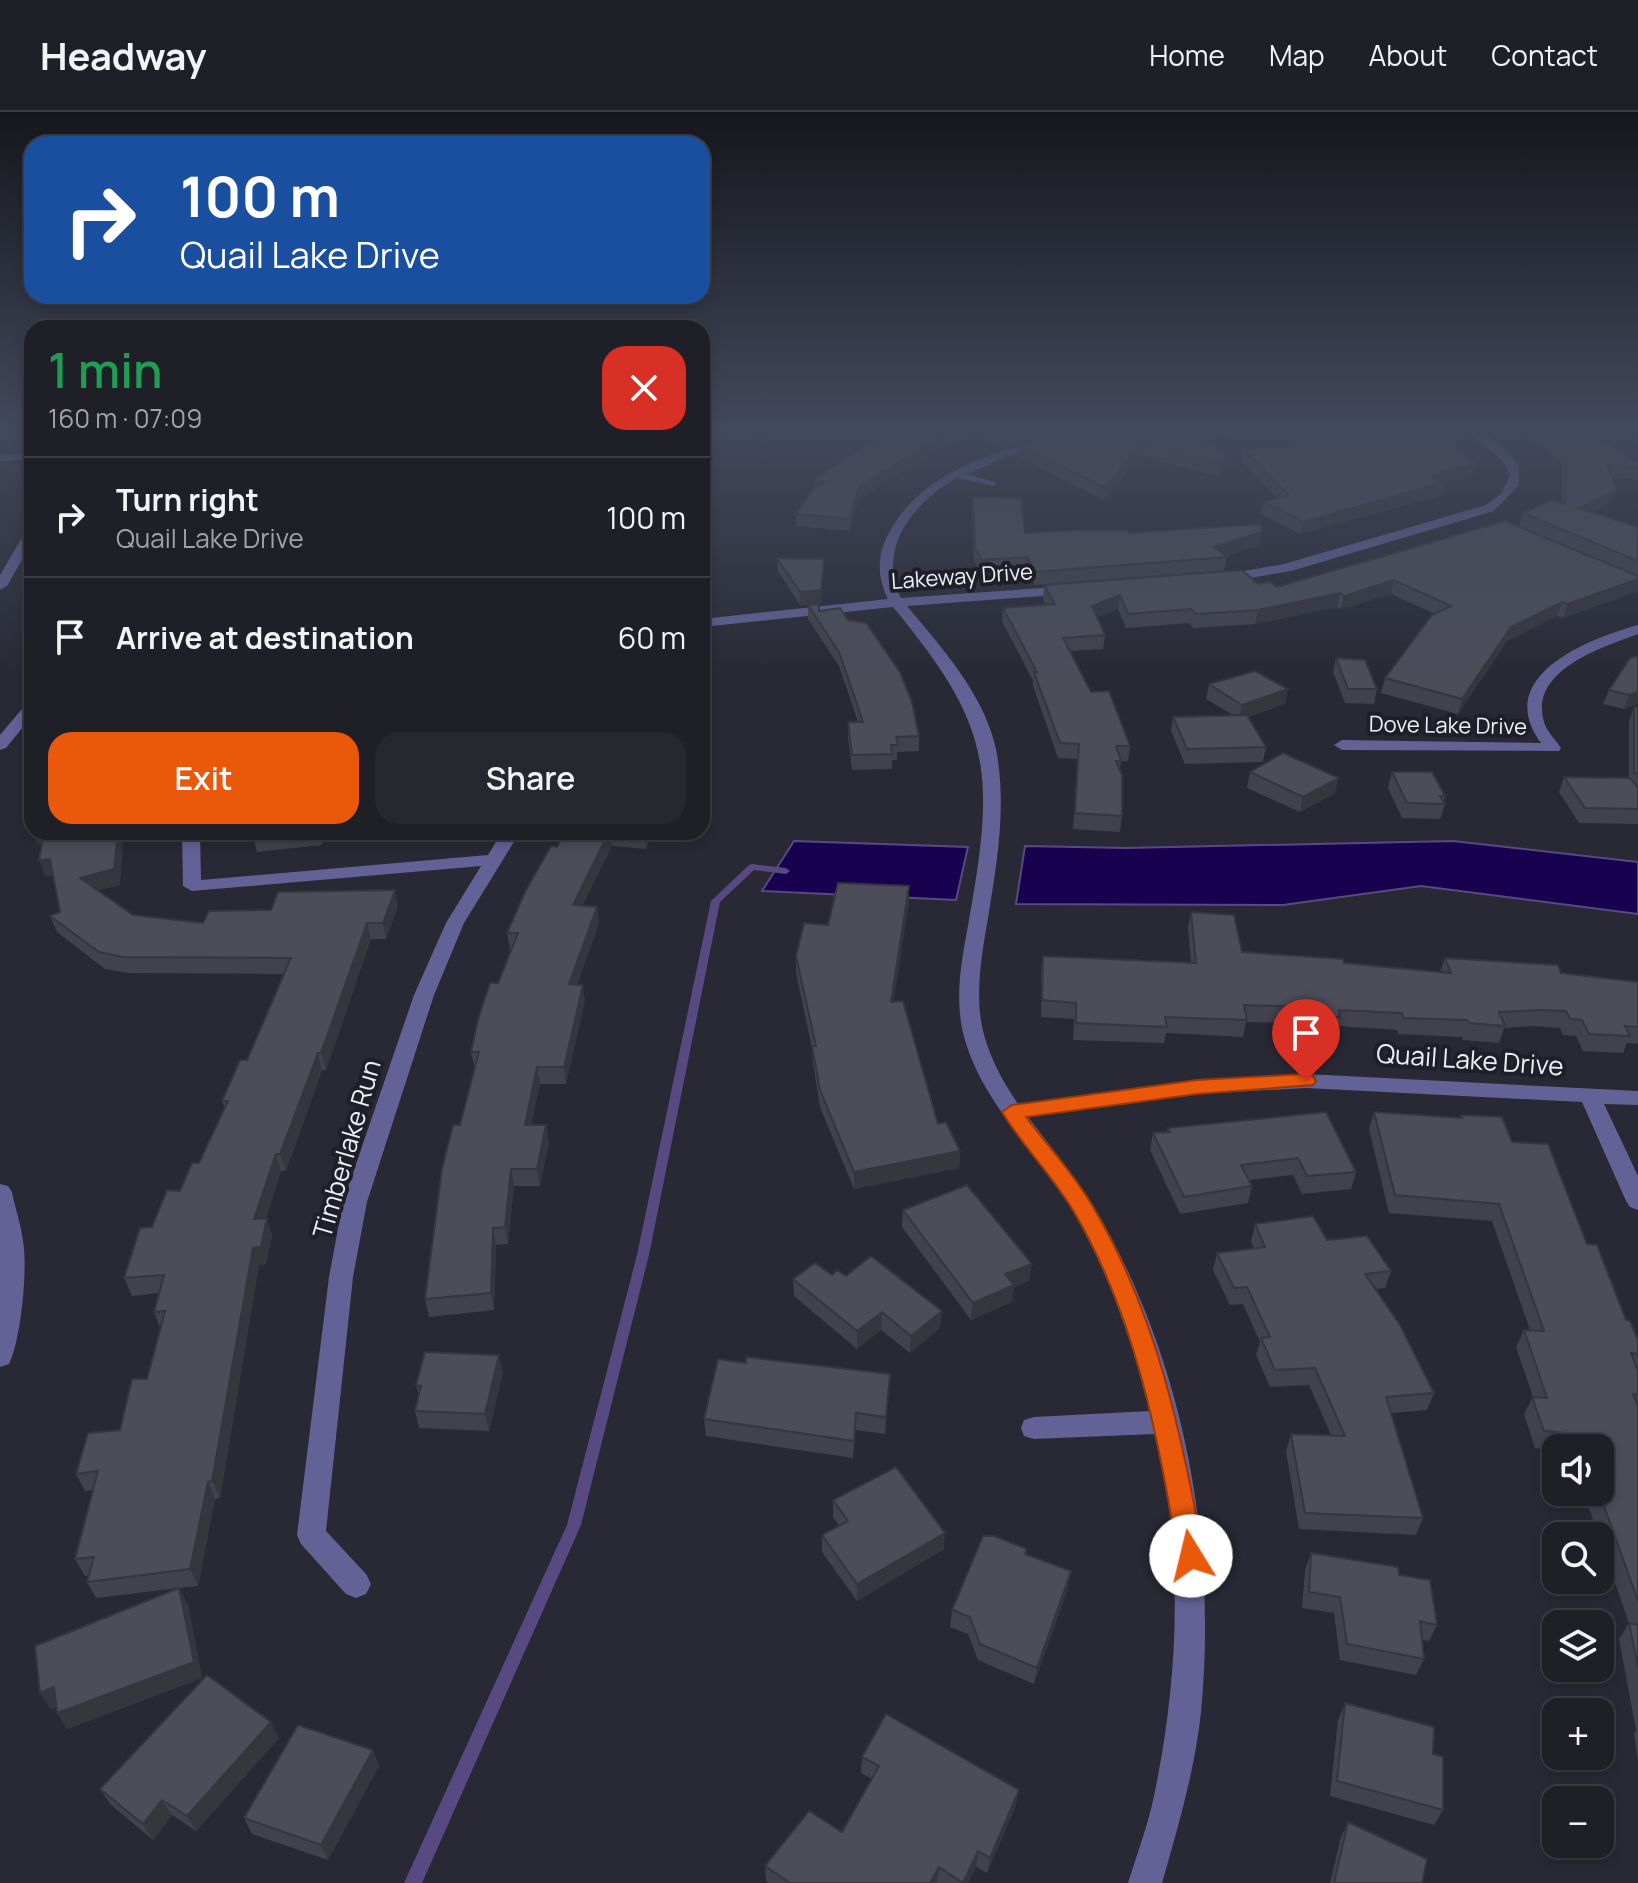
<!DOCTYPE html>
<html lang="en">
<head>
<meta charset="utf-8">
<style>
	:root { --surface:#1e1f27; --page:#26272f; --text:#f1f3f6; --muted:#a1a2a7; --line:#3c3d44; --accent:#ea580c }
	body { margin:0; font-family:Manrope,sans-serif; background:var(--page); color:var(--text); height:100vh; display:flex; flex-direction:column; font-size:30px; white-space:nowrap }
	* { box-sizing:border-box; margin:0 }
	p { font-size:26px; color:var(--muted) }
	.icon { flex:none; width:44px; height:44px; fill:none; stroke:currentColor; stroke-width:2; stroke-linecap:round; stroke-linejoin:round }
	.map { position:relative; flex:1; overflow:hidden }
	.sheet { position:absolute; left:24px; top:208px; width:686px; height:520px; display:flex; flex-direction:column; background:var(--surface); border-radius:24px; box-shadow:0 4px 12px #0003,0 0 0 2px var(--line) }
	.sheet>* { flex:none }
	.banner { position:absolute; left:24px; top:24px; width:686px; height:168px; border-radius:24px; box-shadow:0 4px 12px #0003,0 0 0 2px var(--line); background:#1a4fa0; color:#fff; overflow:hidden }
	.tools { position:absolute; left:1542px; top:1322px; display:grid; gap:16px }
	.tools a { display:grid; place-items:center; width:72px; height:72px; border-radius:16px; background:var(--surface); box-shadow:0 4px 12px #0003,0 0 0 2px var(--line); font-size:40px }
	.pin { position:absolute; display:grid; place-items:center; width:68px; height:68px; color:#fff; margin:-82px -34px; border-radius:50% 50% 50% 0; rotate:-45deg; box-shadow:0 0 8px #0007 }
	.pin .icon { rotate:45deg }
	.me { position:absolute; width:88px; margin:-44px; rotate:351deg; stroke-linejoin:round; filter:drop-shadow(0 0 6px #0008) }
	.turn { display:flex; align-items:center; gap:28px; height:168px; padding:0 24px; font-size:36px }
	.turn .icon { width:104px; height:104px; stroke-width:2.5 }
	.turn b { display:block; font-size:56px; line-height:68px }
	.round { display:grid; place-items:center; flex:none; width:84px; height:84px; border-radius:24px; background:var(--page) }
	.summary { display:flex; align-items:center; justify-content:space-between; height:136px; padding:0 24px }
	h1 { font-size:48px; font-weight:600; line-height:60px; color:#1e9e55 }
	.cta { display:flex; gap:16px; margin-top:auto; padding:16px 24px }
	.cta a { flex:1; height:92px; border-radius:24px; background:var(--accent); color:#fff; font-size:32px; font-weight:600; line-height:92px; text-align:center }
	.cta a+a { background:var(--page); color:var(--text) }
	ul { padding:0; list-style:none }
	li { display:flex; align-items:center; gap:24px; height:120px; padding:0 24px; border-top:2px solid var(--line) }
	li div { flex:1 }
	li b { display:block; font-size:30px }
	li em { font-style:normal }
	header { display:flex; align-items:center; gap:48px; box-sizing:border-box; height:112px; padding:0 40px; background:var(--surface); border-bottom:2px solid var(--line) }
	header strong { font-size:38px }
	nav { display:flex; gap:44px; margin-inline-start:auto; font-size:28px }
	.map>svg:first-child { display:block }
	.water { fill:#180250; stroke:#584982; stroke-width:2 }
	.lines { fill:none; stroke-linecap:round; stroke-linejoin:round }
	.stream { fill:#584982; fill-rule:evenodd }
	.minor { fill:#626297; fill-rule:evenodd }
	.wall { fill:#41424d }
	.shaded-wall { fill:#35363e }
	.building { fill:#4c4d59; stroke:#35363e; stroke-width:2 }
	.route { fill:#ea580c; stroke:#983908; stroke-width:2 }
	.labels { text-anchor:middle; stroke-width:8; stroke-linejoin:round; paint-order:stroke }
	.far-street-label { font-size:22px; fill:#eeeff6; stroke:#1f1f2a }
	.street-label { font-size:26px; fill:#eeeff6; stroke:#1f1f2a }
</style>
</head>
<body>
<header>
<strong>Headway</strong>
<nav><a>Home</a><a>Map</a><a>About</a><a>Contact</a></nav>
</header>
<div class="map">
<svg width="1638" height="1771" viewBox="0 0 1638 1771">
	<rect width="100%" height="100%" fill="#282934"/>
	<!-- water -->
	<path class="water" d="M794 729 968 735 956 788 762 779Z
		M1453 729 1638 750V802L1421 774 1283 793 1016 792 1025 734 1126 736Z"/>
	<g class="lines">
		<!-- stream -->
		<path class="stream" d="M752 752 786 756 790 759 786 762 754 758 720 790 649 1143 581 1413 422 1771H404L567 1413 637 1143 711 789 749 753Z"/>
		<!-- minor -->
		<path class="minor" d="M749 319H768L769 321 764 324Z
			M1077 319H1094L1009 344 967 362 995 370V374L957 366C914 390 876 436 901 486L1070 474 1077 478 1070 482 907 494C942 536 984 582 996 637 1007 693 997 751 988 806 982 840 976 875 981 909 986 939 1001 967 1018 992L1197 968 1306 962 1638 979V993L1604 992 1638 1064V1098L1630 1095 1626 1089 1582 990 1306 976 1197 982 1028 1005C1050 1034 1074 1062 1093 1093 1182 1243 1218 1427 1201 1600 1195 1658 1178 1715 1162 1771H1128C1137 1742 1148 1713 1154 1684 1179 1565 1184 1440 1155 1322L1034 1327 1024 1324 1021 1316 1024 1308 1034 1305 1150 1299C1132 1227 1105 1150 1065 1086 1031 1033 983 990 965 928 953 888 962 847 969 808 996 658 991 613 893 495L702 515V507L888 487C876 463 877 440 891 417 929 352 1009 336 1077 319Z
			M1219 319H1230L1234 324 1225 326Z
			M1467 319C1488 319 1506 337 1519 354V373L1494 399 1291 459 1221 471 1214 467 1221 463 1284 452 1486 393 1501 382 1510 363 1502 348Z
			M32 341V347L0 349V343Z
			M32 415V430L7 474 0 478V463L26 419Z
			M1638 513V522C1601 536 1529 558 1544 610 1547 620 1556 628 1561 636L1559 639 1342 638 1334 633 1342 628 1541 631C1492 565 1587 527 1638 513Z
			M32 589V604L6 636 0 638V623L27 591Z
			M182 720H200L201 768 488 743 502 720H520L464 811 434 883 367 1090 353 1165 326 1419 366 1462 371 1472 366 1482 356 1486 346 1482 301 1432 297 1423 329 1165 343 1090 414 883 446 811 481 754 192 779 183 774Z
			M0 1072 8 1074 12 1080C15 1096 21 1112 23 1129 28 1156 21 1228 9 1252L0 1255Z"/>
	</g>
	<!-- wall -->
	<path class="wall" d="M968 319H1066L1002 336Z
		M1067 319 1226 340 1224 352 1219 365 1140 344 1104 388 1018 344 1019 333Z
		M1289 319H1452L1458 323 1455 335 1476 352 1473 364 1445 371 1442 383 1300 422 1261 402 1264 390 1277 386 1241 349 1243 337 1290 335Z
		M1520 319H1587L1638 351V368L1612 366 1617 378 1612 390 1592 400 1638 415V479L1563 506 1557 504 1507 529 1458 602 1381 581 1385 566 1435 502 1391 482 1341 497 1337 495 1255 512 1193 516 1189 511 1126 516 1118 497 1097 505 1105 523 1103 537 1070 539 1091 580 1130 634 1128 649H1121L1120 658 1122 704 1120 720 1073 717 1077 647 1058 646 1033 574V569L1002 509 1003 496 1046 493 1043 487 1044 473 1258 472 1277 475 1505 409 1627 459 1519 414 1523 401 1562 391V352L1540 332Z
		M959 325 859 387 850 419 796 414V402L814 376V368Z
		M973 385 1025 421H1129L1260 433 1225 444 1227 445 1224 459 1035 473 1026 458 981 461 974 449 972 397Z
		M777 446 824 447 821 491 800 493 778 459Z
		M808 493 819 499 919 624V639L897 640V648H892V657L852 658 848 625V610H858L839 554 808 507Z
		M1336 546 1377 577 1374 592 1345 591 1333 560Z
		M1630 546 1638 592 1624 597 1603 592 1609 578Z
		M1209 572 1285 592 1247 605 1266 635 1263 650 1185 652 1171 619 1173 605 1233 603 1206 587Z
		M1634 595H1638V712L1579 711 1559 680 1564 665 1629 666V609Z
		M1250 660 1335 681 1300 700 1247 676Z
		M1392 660 1445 684 1444 689 1445 692 1440 707 1402 706 1388 676Z
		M32 720 120 773 98 778 133 803 203 811 398 794 386 827H371L326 958H322L286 1059H281L266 1106 272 1123 266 1152 259 1153 220 1386 215 1387 198 1474 179 1476 188 1493 202 1566 67 1617 57 1601 56 1595 51 1597 40 1581 179 1476 96 1486 87 1470 89 1463 85 1464 75 1447 93 1378 85 1379 76 1362 120 1318 147 1267 160 1216 154 1200 159 1181 132 1184 124 1166 152 1115 180 1079 199 1051 225 997 222 989 247 948 284 862 129 861 105 857 57 820 50 804 60 800 53 763 45 764 42 732 37 733Z
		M254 720H324L322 733 257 740 253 724Z
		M395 720H449L396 725Z
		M565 720H654L646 737 612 734 582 794 597 795 599 811 577 873 585 889 566 972H540L531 1013H546L549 1030 540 1074H514L508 1132 496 1133 494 1198 429 1205 425 1187 475 957 471 940 512 837H510L507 821Z
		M909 774V790L893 890 938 1012 960 1039 959 1056 854 1077 820 995 813 951 812 936 796 861V844L828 813Z
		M1191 800 1242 840 1440 860 1445 846 1638 870V932L1627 931 1623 941 1583 939 1576 924 1563 923 1560 916 1534 914 1504 916 1499 931 1463 928 1462 925 1398 922 1397 918 1338 914 1336 921 1303 919 1301 911 1246 910 1243 925 1166 921 1164 931 1073 928 1074 907 1041 905V860L1043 844 1191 850 1188 816Z
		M1374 1000 1460 1006 1461 1003 1512 1030 1587 1132 1626 1208 1638 1228V1254L1637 1256 1638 1259V1650L1634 1622 1636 1618 1619 1527 1629 1511 1600 1427V1424H1599L1583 1380H1600V1336H1556V1338L1535 1336 1524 1302 1533 1285 1516 1235 1524 1218H1530L1492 1109 1389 1101 1369 1017Z
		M1168 1016 1356 1060 1351 1077 1302 1082 1293 1063 1249 1068 1252 1074 1248 1091 1180 1102 1150 1038 1153 1021 1167 1020Z
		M903 1098 1029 1169 1014 1175 1012 1190 971 1208 902 1115Z
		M1255 1112 1327 1128 1391 1159 1385 1176 1376 1177 1434 1281 1427 1298 1391 1301 1423 1406 1416 1423 1299 1417 1286 1339 1291 1322 1331 1323 1309 1273 1270 1275 1256 1243 1260 1230 1243 1192 1230 1193 1213 1158 1217 1141 1254 1137 1251 1129Z
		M832 1163 846 1164 942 1199 940 1216 910 1241 881 1218 857 1237 794 1184 793 1167Z
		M746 1251 890 1262 885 1322 855 1318 853 1346 706 1324 704 1307Z
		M503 1260 489 1319 419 1316 415 1299 419 1284 416 1273Z
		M833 1388 944 1437 857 1489 822 1440V1423L839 1414 833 1405Z
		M1311 1441 1399 1463 1437 1513 1429 1529 1422 1528 1424 1547 1416 1563 1340 1548 1334 1501 1302 1496 1305 1458Z
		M1026 1442 1068 1476 1034 1572 978 1548 968 1522 950 1515 952 1498Z
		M1345 1591 1433 1642 1443 1698 1434 1713 1330 1684 1338 1608Z
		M271 1610 279 1626 196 1719 172 1703 153 1728 111 1693 100 1677Z
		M862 1645 1016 1693 987 1761 976 1755 968 1771H769L766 1769 765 1754 842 1720 872 1667 861 1661Z
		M379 1654 328 1748 252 1722 244 1706Z
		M1348 1710 1422 1771H1330L1341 1725Z"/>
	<!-- shaded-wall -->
	<path class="shaded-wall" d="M951 319H960L959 325 859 387 850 419V407L859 375Z
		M1024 319H1066L1002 336 1003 324Z
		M1141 332 1140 344 1104 388 1105 376Z
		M1226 340 1224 352 1219 365 1221 353Z
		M1476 352 1473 364 1445 371 1442 383 1300 422 1303 410 1430 364Z
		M1617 378 1612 390 1575 409 1579 396Z
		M1262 420 1260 433 1218 446 1214 435Z
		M824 447 821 491 800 493V480Z
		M1638 467V479L1563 506 1567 492Z
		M1394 468 1391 482 1341 497 1344 484Z
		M1340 481 1337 495 1255 512 1258 498Z
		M1120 483 1118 497 1090 507 1092 494Z
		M1562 490 1557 504 1507 529 1458 602 1462 587 1511 515Z
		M1288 577 1285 592 1239 607 1242 593Z
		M1638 580V592L1624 597 1629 583Z
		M1339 666 1335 681 1300 700 1303 685Z
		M32 720H47L51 731 37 733Z
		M118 720H124L120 773 86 781 80 766Z
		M319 720H324L322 733Z
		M609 720 612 734 575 809 573 793Z
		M646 720H654L646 737 645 722Z
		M50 747 56 762 45 764 39 748Z
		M909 774V790L891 907V890Z
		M395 778 398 794 386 827 383 811Z
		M597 795 599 811 571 889 569 872Z
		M367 811 371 827 326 958 321 941Z
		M583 873 585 889 566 972 564 955Z
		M318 941 322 958 286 1059 280 1042Z
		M537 955 540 972 528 1030 525 1013Z
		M546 1013 549 1030 540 1074 537 1057Z
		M960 1039 959 1056 854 1077V1060Z
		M276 1042 281 1059 260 1124 254 1107Z
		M511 1057 514 1074 508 1132 505 1115Z
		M267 1106 272 1123 266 1152 259 1153 220 1386 212 1369 253 1136Z
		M493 1116 496 1133 494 1198 491 1181Z
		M1032 1152 1029 1169 1014 1175 1012 1190 971 1208 973 1191 1005 1162Z
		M942 1199 940 1216 910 1241 911 1224Z
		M882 1200 881 1218 857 1237V1219Z
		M499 1243 503 1260 489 1319 485 1302Z
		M208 1370 215 1387 198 1474 190 1457Z
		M945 1421 944 1437 857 1489V1472Z
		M1071 1459 1068 1476 1034 1572 1037 1556Z
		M179 1476 188 1493 202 1566 67 1617 57 1601Z
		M54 1575 64 1592 51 1597 40 1581Z
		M271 1610 279 1626 196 1719 187 1704Z
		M373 1638 379 1654 328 1748 321 1733Z
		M1019 1678 1016 1693 987 1761 990 1746Z
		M162 1688 172 1703 153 1728 143 1712Z
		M978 1739 976 1755 968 1771H963Z
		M939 1755 937 1771H930Z"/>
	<!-- building -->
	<path class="building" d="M907 319H951L859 375 850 407 796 402 813 377 824 370 814 368 843 348 872 331Z
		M992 319H1024L1003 324Z
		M1067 319H1179L1226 340 1221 353 1141 332 1105 376 1019 333Z
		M1292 319H1452L1458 323H1442L1476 352 1430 364 1445 370 1303 410 1264 390 1289 383 1243 337 1294 335Z
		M1541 319H1587L1638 351V355L1607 353 1617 378 1579 396 1638 415V449L1523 401 1552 388 1565 392 1566 340Z
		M973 385 1021 386 1025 421 1078 418H1127L1129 421 1261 412 1262 420 1214 435 1227 445 1036 460 1027 445 982 448 975 436Z
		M1505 409 1638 464V467L1567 492 1562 490 1511 515 1462 587 1385 566 1432 503 1451 494 1394 468 1344 484 1340 481 1258 498 1196 502 1191 497 1128 502 1120 483 1092 494 1105 523 1063 526 1091 580 1109 579 1130 634H1116L1121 649H1116L1122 663V704L1075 701 1079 632 1060 631 1034 560H1037L1003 496 1055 492 1044 473 1242 458 1258 472 1270 470 1277 475Z
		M777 446 824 447 821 478 800 480Z
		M819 492V499L840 496 848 508 866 511 900 560 912 590 919 624 896 625 898 633H891L892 642 852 643 848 610H863L839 540 808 493Z
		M1638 544V580L1629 583 1609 578 1630 546Z
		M1336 546 1365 548 1377 577H1348Z
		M1255 559 1288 577 1242 593 1209 572Z
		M1634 595H1638V662L1634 661Z
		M1247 603 1266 635 1187 637 1173 605Z
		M1283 641 1339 666 1303 685 1250 660Z
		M1392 660H1432L1445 684H1440L1445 692 1407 691Z
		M1564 665 1630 666 1638 676V697L1585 696Z
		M44 720H118L114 757 80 766 133 803 203 811 209 799 271 798 278 780 395 778 383 811H367L321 941H318L280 1042H276L254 1107 267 1106 261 1135 253 1136 212 1369 208 1370 190 1457 87 1470 94 1445 75 1447 98 1359 76 1362 88 1321 120 1318 132 1267H147L165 1199 154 1200 164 1163 124 1166 140 1116 152 1115 167 1078 180 1079 192 1051H199L228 989H222L240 948H247L291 846 123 845 99 840 50 804 60 800 50 747 39 748Z
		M254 720H297L253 724Z
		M565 720H609L573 793 597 795 569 872 583 873 564 955H537L525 1013H546L537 1057H511L505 1115 493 1116 491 1181 425 1187 442 1057 453 1013H460L479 940H471L478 907 490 871H498L518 821H507L525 780 551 734 557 735Z
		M838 771 909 774 891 890 903 889 938 1012 946 1010 960 1039 854 1060 820 978 812 934H816L796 844 804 811 828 813Z
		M1191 800 1234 803 1242 840 1343 847 1344 851 1451 861 1445 846 1558 853 1561 861 1638 870V915L1625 914 1630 924 1589 922 1582 908 1570 907 1566 899 1540 898 1499 900 1505 914 1469 911 1467 908 1403 906 1402 901 1339 898 1340 905 1307 903 1305 895 1244 893 1247 908 1165 905 1167 915 1076 911V891L1042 888 1043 844 1196 851Z
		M1326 1000 1356 1060 1307 1064 1298 1046 1241 1053 1252 1074 1184 1085 1153 1021 1170 1020 1168 1016Z
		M1374 1000 1462 1006 1461 1003 1502 1005 1512 1030 1548 1032 1587 1132 1597 1133 1626 1208 1630 1209 1638 1228V1242L1631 1241 1638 1259V1282H1633L1638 1294V1489L1599 1380H1600V1336H1583L1578 1322 1544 1319 1532 1285 1547 1286 1524 1218 1544 1219 1499 1092 1395 1083Z
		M967 1073 1032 1152 1005 1162 1014 1173 973 1191 903 1098Z
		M1313 1104 1327 1128 1367 1124 1391 1159 1365 1162 1400 1213 1434 1281 1386 1285 1423 1406 1305 1401 1291 1322 1345 1324 1315 1256 1275 1258 1261 1226 1270 1225 1247 1175 1234 1176 1217 1141 1265 1135 1255 1112Z
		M871 1144 942 1199 911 1224 882 1200 857 1219 793 1167 815 1151 832 1163 837 1158 846 1164Z
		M425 1240 499 1243 485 1302 415 1299 421 1274 416 1273Z
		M746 1245 890 1262 886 1305 856 1301 854 1329 704 1307 718 1247 746 1251Z
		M896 1355 945 1421 857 1472 822 1423 848 1409 833 1388Z
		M983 1424H994L1027 1437 1025 1442 1071 1459 1037 1556 980 1532 970 1505 952 1498Z
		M1311 1441 1398 1455 1399 1463 1430 1468 1437 1513 1420 1509 1424 1547 1347 1532 1340 1485 1309 1480Z
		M179 1476 194 1550 57 1601 54 1575 40 1581 35 1534Z
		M1629 1511 1638 1513V1555Z
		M207 1563 271 1610 187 1704 162 1688 143 1712 100 1677Z
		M1345 1591 1434 1615 1433 1642 1443 1645V1698L1337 1669Z
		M886 1602 1019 1678 990 1746 978 1739 963 1771 939 1755 930 1771H790L765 1754 809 1699 842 1720 879 1654 862 1645Z
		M298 1613 373 1638 321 1733 244 1706Z
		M1348 1710 1427 1747 1422 1771H1334Z"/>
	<!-- sky -->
	<linearGradient id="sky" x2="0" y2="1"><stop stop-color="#16171d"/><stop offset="0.56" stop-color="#42495c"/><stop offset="1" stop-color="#42495c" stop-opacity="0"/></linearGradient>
	<rect width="1638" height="567" fill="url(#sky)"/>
	<!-- route -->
	<path class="route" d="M1306 962 1313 964 1316 969 1313 973 1197 982 1026 1005C1048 1034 1074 1062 1092 1093 1157 1202 1181 1321 1204 1444L1201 1452 1191 1456 1182 1452 1178 1444C1158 1326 1136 1205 1074 1100 1053 1064 1023 1035 1002 1000L1012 993 1197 968Z"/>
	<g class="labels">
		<!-- far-street labels -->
		<g class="far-street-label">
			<text transform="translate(962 464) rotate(-4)" y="8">Lakeway Drive</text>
			<text transform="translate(1448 613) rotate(1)" y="8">Dove Lake Drive</text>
		</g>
		<!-- street labels -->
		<g class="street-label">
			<text transform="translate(1470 948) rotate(4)" y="9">Quail Lake Drive</text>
			<text transform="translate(347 1037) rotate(-74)" y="9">Timberlake Run</text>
		</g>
	</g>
</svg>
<div class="tools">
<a><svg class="icon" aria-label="sound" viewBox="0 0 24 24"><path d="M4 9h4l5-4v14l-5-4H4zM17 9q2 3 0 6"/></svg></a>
<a><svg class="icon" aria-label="search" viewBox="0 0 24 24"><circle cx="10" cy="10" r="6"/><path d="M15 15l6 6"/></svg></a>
<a><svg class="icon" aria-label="layers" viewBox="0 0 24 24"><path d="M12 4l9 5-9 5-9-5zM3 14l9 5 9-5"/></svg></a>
<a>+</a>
<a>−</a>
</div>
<div class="pin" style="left:1306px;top:969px;background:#d93025"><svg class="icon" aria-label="arrive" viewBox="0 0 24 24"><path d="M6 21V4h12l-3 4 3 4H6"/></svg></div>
<svg class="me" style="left:1191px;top:1444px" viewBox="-20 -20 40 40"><circle r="19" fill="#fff"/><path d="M0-13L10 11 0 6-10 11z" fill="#ea580c"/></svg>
<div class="banner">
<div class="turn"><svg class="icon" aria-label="right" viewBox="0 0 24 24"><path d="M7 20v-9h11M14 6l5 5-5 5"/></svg><div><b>100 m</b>Quail Lake Drive</div></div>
</div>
<section class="sheet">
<div class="summary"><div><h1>1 min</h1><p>160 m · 07:09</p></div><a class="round" style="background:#d93025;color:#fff"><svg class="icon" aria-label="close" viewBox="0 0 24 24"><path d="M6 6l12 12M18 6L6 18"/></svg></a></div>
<ul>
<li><svg class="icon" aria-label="right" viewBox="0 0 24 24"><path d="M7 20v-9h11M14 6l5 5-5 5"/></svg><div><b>Turn right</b><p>Quail Lake Drive</p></div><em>100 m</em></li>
<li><svg class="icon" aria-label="arrive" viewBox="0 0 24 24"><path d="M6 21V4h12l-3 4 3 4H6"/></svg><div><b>Arrive at destination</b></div><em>60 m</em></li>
</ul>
<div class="cta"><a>Exit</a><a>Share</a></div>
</section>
</div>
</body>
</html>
